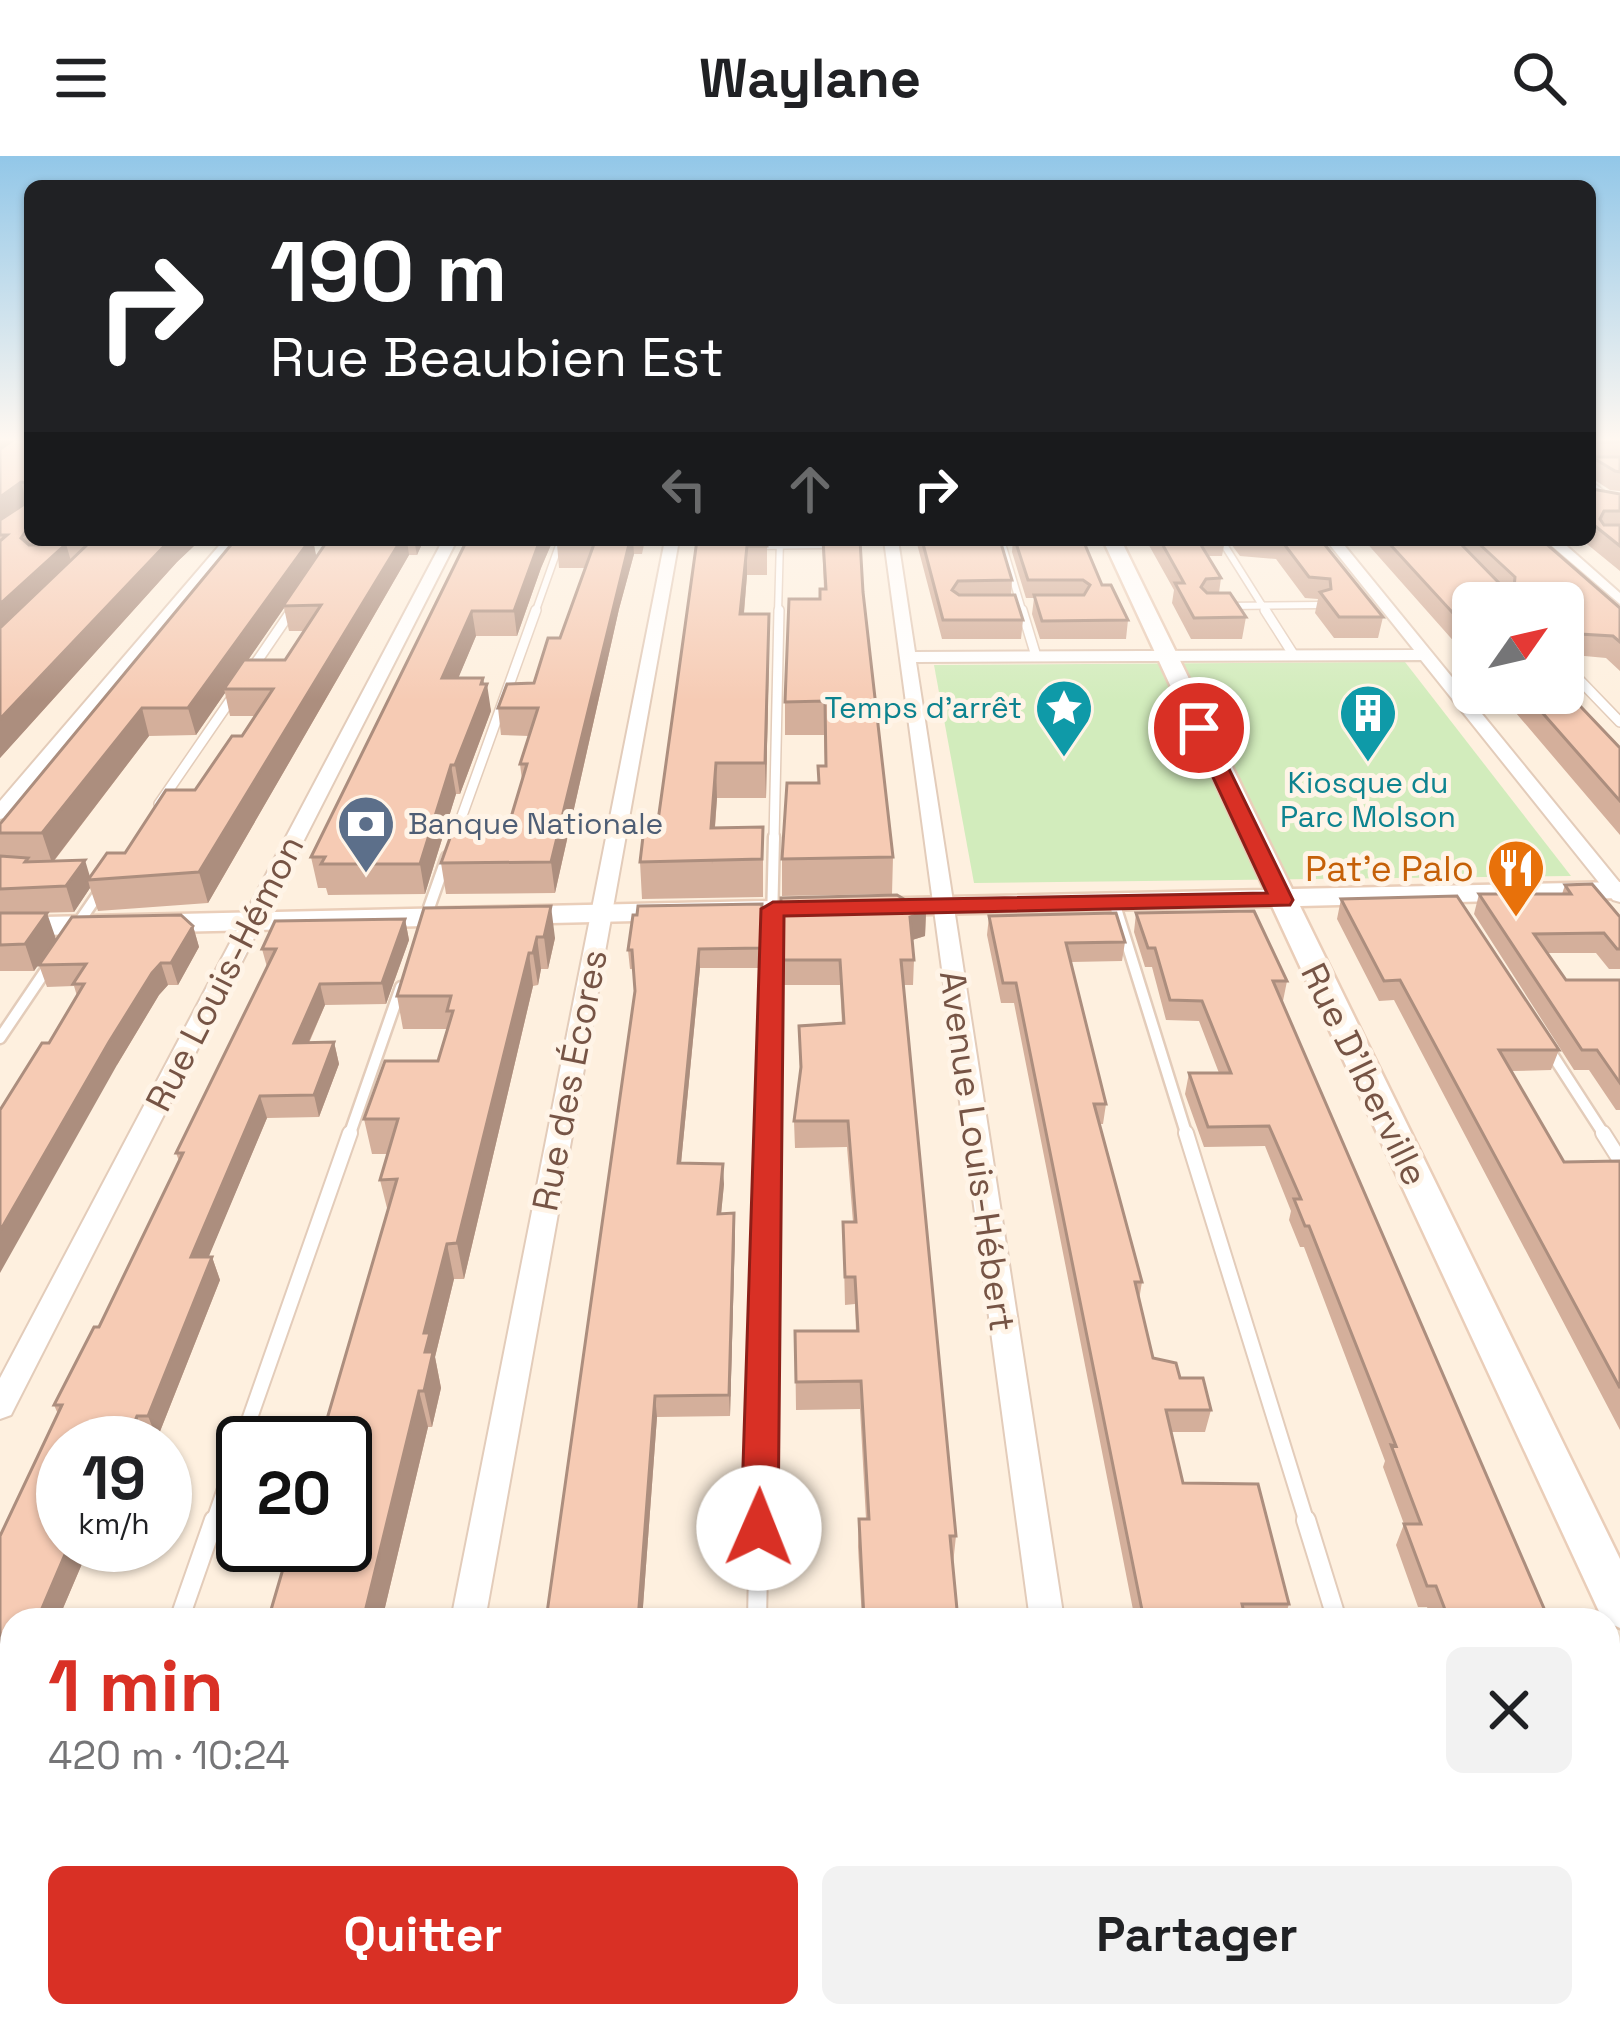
<!DOCTYPE html>
<html lang="fr">
<head>
<meta charset="utf-8">
<style>
	:root { --surface:#fff; --page:#f2f2f2; --text:#202124; --muted:#757577; --accent:#d93025 }
	body { margin:0; font-family:"Space Grotesk",sans-serif; background:var(--page); color:var(--text); height:100vh; display:flex; flex-direction:column; font-size:45px; white-space:nowrap }
	* { box-sizing:border-box; margin:0 }
	p { font-size:39px; color:var(--muted) }
	.icon { flex:none; width:66px; height:66px; fill:none; stroke:currentColor; stroke-width:2; stroke-linecap:round; stroke-linejoin:round }
	.map { position:relative; flex:1; overflow:hidden }
	.details { position:absolute; left:0px; top:1452px; width:1620px; height:420px; display:flex; flex-direction:column; background:var(--surface); border-radius:36px 36px 0 0; box-shadow:0 3px 9px #0004 }
	.details>* { flex:none }
	.top-card { position:absolute; left:24px; top:24px; width:1572px; height:366px; border-radius:18px; box-shadow:0 3px 9px #0004; background:#202124; color:#fff; overflow:hidden }
	.needle { width:78px; rotate:56deg }
	.buttons { position:absolute; left:1452px; top:426px; display:grid; gap:24px }
	.buttons a { display:grid; place-items:center; width:132px; height:132px; border-radius:18px; background:var(--surface); box-shadow:0 3px 9px #0004; font-size:60px }
	.speed { position:absolute; left:36px; top:1260px; display:flex; gap:24px; font-size:60px; font-weight:700; text-align:center }
	.speed>* { display:grid; place-content:center; width:156px; height:156px; border-radius:50%; background:var(--surface); box-shadow:0 3px 9px #0004; line-height:1 }
	.speed small { font-size:30px; font-weight:400 }
	.speed .limit { border:6px solid #111; border-radius:18px; background:#fff; color:#111 }
	.pin { position:absolute; display:grid; place-items:center; width:102px; height:102px; color:#fff; margin:-51px; border:6px solid #fff; border-radius:50%; box-shadow:0 3px 12px #0007 }
	.me { position:absolute; width:132px; margin:-66px; rotate:1deg; stroke-linejoin:round; filter:drop-shadow(0 0 9px #0008) }
	.turn { display:flex; align-items:center; gap:42px; height:252px; padding:0 48px; font-size:54px }
	.turn .icon { width:156px; height:156px; stroke-width:2.5 }
	.turn b { display:block; font-size:84px; line-height:102px }
	.lanes { display:flex; align-items:center; height:114px; padding:0 48px; background:#0003; justify-content:center; gap:60px; direction:ltr }
	.lanes .off { opacity:.35 }
	.round { display:grid; place-items:center; flex:none; width:126px; height:126px; border-radius:18px; background:var(--page) }
	.summary { display:flex; align-items:center; justify-content:space-between; height:204px; padding:0 48px }
	h1 { font-size:72px; font-weight:700; line-height:90px; color:var(--accent) }
	.action { display:flex; gap:24px; margin-top:auto; padding:24px 48px }
	.action a { flex:1; height:138px; border-radius:18px; background:var(--accent); color:#fff; font-size:48px; font-weight:700; line-height:138px; text-align:center }
	.action a+a { background:var(--page); color:var(--text) }
	header { display:flex; justify-content:space-between; align-items:center; height:156px; padding:0 48px; background:var(--surface); font-size:54px; font-weight:700 }
	.map>svg:first-child { display:block }
	.green { fill:#d2ecbc }
	.lines { fill:none; stroke-linecap:round; stroke-linejoin:round }
	.lane-far4-casing { stroke:#e3ccba; stroke-width:9 }
	.lane-far3-casing { stroke:#e3ccba; stroke-width:12 }
	.lane-far2-casing { stroke:#e3ccba; stroke-width:15 }
	.lane-far1-casing { stroke:#e3ccba; stroke-width:18 }
	.lane-casing { stroke:#e3ccba; stroke-width:22 }
	.street-casing { stroke:#e3ccba; stroke-width:4 }
	.secondary-casing { stroke:#eaceb9; stroke-width:5 }
	.lane-far4 { stroke:#fff; stroke-width:6 }
	.lane-far3 { stroke:#fff; stroke-width:9 }
	.lane-far2 { stroke:#fff; stroke-width:10 }
	.lane-far1 { stroke:#fff; stroke-width:14 }
	.lane { stroke:#fff; stroke-width:18 }
	.street { fill:#fff; fill-rule:evenodd }
	.secondary { fill:#fff; fill-rule:evenodd }
	.wall { fill:#d4af9b; fill-rule:evenodd }
	.shaded-wall { fill:#ac8e7e }
	.building { fill:#f6cbb4; stroke:#ac8e7e; stroke-width:3 }
	.route { fill:#d93025; stroke:#8d1f18; stroke-width:3 }
	.labels { text-anchor:middle; stroke-width:10; stroke-linejoin:round; paint-order:stroke }
	.far-culture-label { font-size:30px; fill:#0d838f; stroke:#fff4e7; text-anchor:end }
	.far-service-label { font-size:30px; fill:#4e5e75; stroke:#fff4e7; text-anchor:start }
	.food-label { font-size:36px; fill:#c56008; stroke:#fff4e7; text-anchor:end }
	.street-label { font-size:36px; fill:#765445; stroke:#fff4e7 }
</style>
</head>
<body>
<header><svg class="icon" aria-label="menu" viewBox="0 0 24 24"><path d="M4 6h16M4 12h16M4 18h16"/></svg>Waylane<svg class="icon" aria-label="search" viewBox="0 0 24 24"><circle cx="10" cy="10" r="6"/><path d="M15 15l6 6"/></svg></header>
<div class="map">
<svg width="1620" height="1872" viewBox="0 0 1620 1872">
	<rect width="100%" height="100%" fill="#fef0df"/>
	<!-- green -->
	<path class="green" d="M1405 506 1571 720 974 727 934 509Z"/>
	<g class="lines">
		<!-- lane-far4 casing -->
		<g class="lane-far4-casing">
			<path id="lane-far4" d="M1590 328 1620 351
				M1001 384 1023 457
				M1221 384 1267 457
				M751 390 822 389
				M1226 450 1321 449
				M290 457 294 452
				M535 457 561 384
				M778 457 780 384"/>
		</g>
		<!-- lane-far3 casing -->
		<g class="lane-far3-casing">
			<path id="lane-far3" d="M1022 454 1036 500
				M1265 454 1293 498
				M1563 507 1620 566
				M251 514 292 454
				M159 648 236 536
				M454 682 536 454
				M774 684 779 454"/>
		</g>
		<!-- lane-far2 casing -->
		<g class="lane-far2-casing">
			<path id="lane-far2" d="M1114 746 1187 980
				M424 766 447 701
				M75 772 101 734
				M0 882 50 808
				M1548 892 1605 980
				M349 980 401 831
				M767 980 774 681"/>
		</g>
		<!-- lane-far1 casing -->
		<g class="lane-far1-casing">
			<path id="lane-far1" d="M1186 977 1307 1367
				M1603 977 1620 1004
				M213 1367 350 977
				M759 1367 767 977"/>
		</g>
		<!-- lane casing -->
		<g class="lane-casing">
			<path id="lane" d="M1306 1364 1337 1464
				M179 1464 214 1364
				M757 1464 759 1364
				M1459 1860 1463 1872
				M748 1872 749 1860"/>
		</g>
		<!-- street casing -->
		<g class="street-casing">
			<path id="street" d="M224 384H238L7 661 0 663V645Z
				M443 384H457L15 1251 11 1259 0 1263V1222Z
				M665 384H679L485 1464H451Z
				M884 384H898L915 496 1414 494 1326 384H1340L1620 727V746L1613 744 1421 504 916 506 1064 1464H1030Z
				M1545 384H1560L1620 437V448Z
				M373 1860H415L412 1872H370Z
				M1085 1860H1127L1129 1872H1087Z"/>
		</g>
		<!-- secondary casing -->
		<g class="secondary-casing">
			<path id="secondary" d="M1103 384H1121L1292 733 1620 726V742L1300 750 1620 1403V1472L1603 1464 1272 750 0 780V762L1265 734Z"/>
		</g>
		<!-- lane-far4 -->
		<use href="#lane-far4" class="lane-far4"/>
		<!-- lane-far3 -->
		<use href="#lane-far3" class="lane-far3"/>
		<!-- lane-far2 -->
		<use href="#lane-far2" class="lane-far2"/>
		<!-- lane-far1 -->
		<use href="#lane-far1" class="lane-far1"/>
		<!-- lane -->
		<use href="#lane" class="lane"/>
		<!-- street -->
		<use href="#street" class="street"/>
		<!-- secondary -->
		<use href="#secondary" class="secondary"/>
	</g>
	<!-- wall -->
	<path class="wall" d="M0 283H30V384H104L99 388H108L107 384H219L214 389H195L177 406 0 602Z
		M1590 283H1620V335L1610 334 1590 321 1592 333 1620 338V415L1582 384H1590Z
		M235 384H439L436 388H422L417 399H409L208 747 98 755 90 732 74 756 33 757 56 783 34 815H0V668ZM314 390H324L316 401ZM284 452 289 475H304L285 504H248ZM225 537 230 560H255L242 580 195 634 125 697 90 721 54 705 149 580 196 579Z
		M458 384H553L541 412 517 480H476L458 522 484 528 491 555 460 638H456L425 738 328 739 326 732H318L311 701 465 388H460Z
		M558 384H645L642 398H634L619 453 555 737 446 738 441 707 509 668 522 624 520 608 529 580 501 579 498 552 534 527 560 482 585 412H559L557 388Z
		M697 384H767V419H747L744 458 769 489 766 642H717L715 672 763 671V741L642 743 640 706 657 672Z
		M822 384H860L863 436 893 701 892 738 782 740V703L825 610 824 579H785V546L824 433Z
		M916 384H1000L1012 424 1011 439 1023 464 1021 483H942Z
		M1013 384H1086L1085 390 1102 429 1128 464 1126 483H1040L1032 458 1034 442H1026L1012 396Z
		M1146 384H1225L1222 400H1207L1221 422 1219 437 1246 461 1242 483H1191L1172 447 1174 434Z
		M1228 384H1321L1383 461 1378 482H1334L1315 457 1318 443 1305 442 1276 403 1240 400Z
		M1364 384H1542L1620 452V515L1606 502 1563 498V447H1473V507Z
		M1563 522 1573 531 1570 540 1620 592V679L1499 537H1563Z
		M1565 729 1620 761V813H1609L1596 797H1547L1566 824H1620V954H1616L1589 914H1574L1474 758 1479 738H1562Z
		M781 742 926 756 925 780 912 784 914 804 913 829H903L956 1380 953 1408 958 1464H862L858 1391 859 1363H866L860 1253 796 1254 795 1175H856L855 1148 845 1149 843 1066H853L847 991 795 992 794 965 800 918 799 870 842 867 840 829H782Z
		M1341 743 1559 894 1551 914 1511 915 1564 1006 1620 1005V1274L1394 844 1379 845 1337 763Z
		M762 748 761 812H700L681 1007 724 1028 721 1058 735 1078 730 1260 657 1261 642 1464H546L635 835 634 813H630L628 794Z
		M424 752 555 782 548 813H541L538 829 533 830 464 1123H454L435 1201 441 1232 432 1271H428L382 1464 388 1056 380 1024 388 998H372L364 963 438 905 448 873H403L397 840Z
		M1136 757 1287 825 1283 845H1281L1549 1464H1432L1427 1451H1418L1396 1389 1404 1368 1383 1311 1385 1305 1304 1091H1300L1289 1064 1291 1055 1265 990 1204 991 1185 938 1189 917H1219L1199 865 1166 864 1152 811H1145L1134 776Z
		M989 760 1125 786 1122 805 1071 806 1106 948 1103 968H1099L1142 1126 1139 1144 1153 1202 1180 1222 1211 1254 1205 1276H1171L1183 1327 1289 1448 1284 1464H1135L1014 847H1001L987 779Z
		M405 763 409 784 386 848 325 849 309 887 334 886 339 908 319 961 267 962 208 1101H212L220 1124 157 1283 146 1284 145 1287H63V1389H90L58 1464H12V1573L0 1602V1380L58 1258 54 1249 94 1171H99L179 1005 176 997 267 811 262 793 275 765Z
		M193 770 199 791 178 829H168L159 839 117 909 49 887 77 840 74 830 47 831 39 809Z
		M0 1700H11L12 1702V1781L0 1783Z
		M799 1860H1004L1006 1872H799Z
		M1225 1860H1352L1355 1872H1228Z
		M1563 1860H1608L1620 1872H1567Z"/>
	<!-- shaded-wall -->
	<path class="shaded-wall" d="M0 283H25L0 301Z
		M21 326 27 348 0 368V341Z
		M85 384H104L89 397Z
		M170 384H194L195 389 177 406 0 602V563Z
		M310 384H313L317 404 283 450 284 452 228 533H224L225 537 196 579 188 552Z
		M401 384H407L409 399 208 747 199 716Z
		M414 384H421L422 388 417 399Z
		M540 384H553L541 412 517 480 514 455Z
		M630 384H633L634 398 619 453 555 737 551 706Z
		M66 388 73 412 0 482V448Z
		M747 390V419L741 490 740 458Z
		M472 455 476 480 447 549 442 522Z
		M769 458V489L766 642 765 607Z
		M483 522 485 534 487 528 491 555 460 638 455 609Z
		M142 552 149 580 52 707 42 677Z
		M716 607 717 642 712 708 711 672Z
		M451 609 456 638 425 738 420 708Z
		M85 704 91 724H88L90 732 74 756 66 730Z
		M551 750 555 782 548 813 544 781Z
		M926 756 925 780 909 785 910 761Z
		M47 757 56 783 34 815 25 788Z
		M405 763 409 784 386 848 382 827Z
		M193 770 199 791 178 829 171 807Z
		M537 781 541 813 538 829 533 797Z
		M699 793 700 812 679 1028 678 1007Z
		M529 797 533 830 464 1123 457 1087Z
		M161 807 168 829 159 839 117 909 0 1117V1075L109 886 152 817Z
		M320 828 325 849 299 908 294 887Z
		M334 886 339 908 319 961 314 939Z
		M260 940 267 962 199 1124 191 1101Z
		M723 1008 724 1028 719 1079 718 1058Z
		M734 1057 735 1078 730 1260 729 1239Z
		M447 1088 454 1123 435 1201 441 1232 432 1271 424 1235V1177Z
		M212 1101 220 1124 157 1283 148 1260Z
		M419 1235 428 1271 382 1464H363Z
		M655 1240 657 1261 642 1464H638Z
		M137 1260 146 1284 145 1287H126Z
		M69 1389H90L58 1464H37Z
		M12 1520V1573L0 1602V1548Z
		M11 1700 12 1702V1769L0 1752Z
		M266 1860H290L287 1872H263Z
		M590 1860H596L595 1872H590Z"/>
	<!-- building -->
	<path class="building" d="M15 283H30V374L26 375 21 382 29 389 66 388 0 448V385L7 379H0V364L26 347 27 327 21 326 0 341V293Z
		M1590 283H1620V286L1592 287 1590 291Z
		M1590 297 1594 301H1620V316L1615 315 1595 303 1590 307Z
		M1590 319 1592 333 1620 338V355H1604L1600 363 1604 369H1620V390L1590 366Z
		M145 384H170L0 563V472L88 388H142Z
		M235 384H310L188 552H142L42 677H0V668Z
		M328 384H401L199 716 88 724 107 697H125L166 634H195L232 580H242L273 533H224L244 504H285L321 449 283 450Z
		M467 384H540L514 455H472L442 522H483L481 528H487L455 609H451L420 708H321L325 701H311Z
		M558 384H630L551 706 441 707 455 668H509L527 608H520L538 552H498L507 528 534 527 548 482H560L594 388H557Z
		M697 384H767V390H747L740 458H769L765 607H716L711 672 763 671 762 703 640 706 644 672H657Z
		M823 384H860L863 436 893 701 782 703 787 627H819L818 610H826L825 545 785 546 789 443H820V433H826Z
		M922 384H1000L1012 424 958 425 952 434 959 439H1015L1023 464H943Z
		M1015 384H1083L1102 429H1111L1128 464 1042 465 1034 439H1084L1090 429 1083 424H1028Z
		M1160 384H1198L1221 422 1206 423 1201 431 1207 437H1230L1246 461 1194 462 1175 427H1184Z
		M1281 384H1321L1383 461H1339L1320 436 1331 433 1330 423 1309 421Z
		M1386 384H1457L1504 432H1514L1515 421 1475 384H1542L1620 452V486L1613 480 1563 477V447H1473V479Z
		M1563 522 1573 531H1563Z
		M1563 532 1620 592V645L1525 537H1563Z
		M0 700 28 702 25 706 85 704 66 730 0 733Z
		M1592 728 1620 761V793H1617L1604 777 1534 778 1566 824H1620V927L1597 894H1582L1479 738H1571L1565 729Z
		M897 739 926 756 910 761 914 804H901L956 1380H950L958 1464H864L859 1363H869L861 1225 796 1226 795 1175H858L855 1121H845L843 1066H856L848 965H794L801 911 799 870 844 867 840 804H781V742Z
		M1457 740 1559 894H1499L1564 1006 1620 1005V1232L1400 824 1384 825 1341 743Z
		M762 748 761 792 699 793 678 1007 723 1008 718 1058 734 1057 729 1239 655 1240 638 1464H546L635 835 632 794H628L633 759H637L638 750Z
		M551 750 544 781H537L533 797H529L457 1087 447 1088 424 1177H430L425 1196H433L424 1235H419L363 1464H268L290 1389H345V1287H320L397 1023 380 1024 398 963H364L385 905H438L453 855H447L451 840H397L424 752Z
		M1254 755 1287 825H1273L1549 1464H1449L1436 1430H1427L1404 1368H1421L1391 1289 1396 1290 1309 1070H1305L1294 1043H1301L1269 970 1208 971 1189 917H1231L1202 845 1170 844 1155 792H1148L1136 757Z
		M0 757H47L25 788 0 789Z
		M1116 757 1125 786 1066 787 1106 948H1094L1142 1126H1135L1153 1202 1176 1207 1180 1222H1203L1211 1254H1166L1183 1327 1258 1328 1289 1448H1242L1246 1464H1144L1016 827H1003L989 760Z
		M181 759 193 770 171 807H161L152 817 109 886 0 1075V954L42 887H49L84 828H73L86 808 39 809 72 761Z
		M405 763 382 827 320 828 294 887 334 886 314 939 260 940 191 1101H212L148 1260H137L126 1287H63V1389H69L37 1464H12V1520L0 1548V1380L62 1249H54L94 1171H99L183 997H176L276 793H262L275 765Z
		M1608 1600 1620 1628V1872H1588L1584 1860H1608Z
		M0 1700H11L0 1746Z
		M103 1860H266L263 1872H99Z
		M490 1860H590V1872H488Z
		M889 1860H1004L1006 1872H890Z
		M1237 1860H1352L1355 1872H1239Z"/>
	<!-- sky -->
	<linearGradient id="sky" x2="0" y2="1"><stop stop-color="#92c7e8"/><stop offset="0.52" stop-color="#fff8f1"/><stop offset="1" stop-color="#fff8f1" stop-opacity="0"/></linearGradient>
	<rect width="1620" height="545" fill="url(#sky)"/>
	<!-- route -->
	<path class="route" d="M1199 566 1209 572 1293 744 1290 749 784 760 778 1372 772 1383 759 1387 746 1383 741 1372 761 753 773 746 1267 737 1190 572Z"/>
	<!-- icons -->
	<defs>
		<g id="sight-pin" transform="scale(3)"><path d="M0 17L-7.5 6A9.5 9.5 0 1 1 7.5 6Z" fill="#0f9aa8" stroke="#fff4e7"/><path d="M0-6L1.8-2.2L6-1.7L2.9 1.2L3.7 5.4L0 3.3L-3.7 5.4L-2.9 1.2L-6-1.7L-1.8-2.2Z" fill="#fff"/></g>
		<g id="building-pin" transform="scale(3)"><path d="M0 17L-7.5 6A9.5 9.5 0 1 1 7.5 6Z" fill="#0f9aa8" stroke="#fff4e7"/><path d="M-4-6H4V6H1V3H-1V6H-4ZM-2.5-4.3h1.7v1.8h-1.7ZM.8-4.3h1.7v1.8H.8ZM-2.5-1h1.7V.8h-1.7ZM.8-1h1.7V.8H.8Z" fill="#fff"/></g>
		<g id="bank-pin" transform="scale(3)"><path d="M0 17L-7.5 6A9.5 9.5 0 1 1 7.5 6Z" fill="#5c6f8a" stroke="#fff4e7"/><path d="M-6-4H6V4H-6ZM0-2.3a2.3 2.3 0 1 0 0 4.6a2.3 2.3 0 1 0 0-4.6Z" fill="#fff"/></g>
		<g id="restaurant-pin" transform="scale(3)"><path d="M0 17L-7.5 6A9.5 9.5 0 1 1 7.5 6Z" fill="#e8710a" stroke="#fff4e7"/><path d="M-5-6h1v4h1v-4h1v4h1v-4h1v5L-1.5 .5V6h-2V.5L-5-1ZM5-6V6H3V1.5H1.5Q1.5-4 5-6Z" fill="#fff"/></g>
	</defs>
	<g fill-rule="evenodd">
		<use href="#sight-pin" x="1064" y="552"/>
		<use href="#building-pin" x="1368" y="557"/>
		<use href="#bank-pin" x="366" y="668"/>
		<use href="#restaurant-pin" x="1516" y="712"/>
	</g>
	<g class="labels">
		<!-- far-culture labels -->
		<g class="far-culture-label">
			<text x="1022" y="562">Temps d'arrêt</text>
			<text x="1368" y="637" text-anchor="middle">Kiosque du<tspan x="1368" dy="34">Parc Molson</tspan></text>
		</g>
		<!-- far-service labels -->
		<g class="far-service-label">
			<text x="408" y="678">Banque Nationale</text>
		</g>
		<!-- food labels -->
		<g class="food-label">
			<text x="1474" y="725">Pat'e Palo</text>
		</g>
		<!-- street labels -->
		<g class="street-label">
			<text transform="translate(224 817) rotate(-63)" y="13">Rue Louis-Hémon</text>
			<text transform="translate(1365 918) rotate(64)" y="13">Rue D'Iberville</text>
			<text transform="translate(569 924) rotate(-79)" y="13">Rue des Écores</text>
			<text transform="translate(978 995) rotate(82)" y="13">Avenue Louis-Hébert</text>
		</g>
	</g>
</svg>
<div class="buttons">
<a><svg class="needle" viewBox="-14 -14 28 28"><path d="M0-13l5 13h-10z" fill="#e53935"/><path d="M0 13l5-13h-10z" fill="#757577"/></svg></a>
</div>
<div class="speed"><div>19<small>km/h</small></div><div class="limit">20</div></div>
<div class="pin" style="left:1199px;top:572px;background:#d93025"><svg class="icon" aria-label="arrive" viewBox="0 0 24 24"><path d="M6 21V4h12l-3 4 3 4H6"/></svg></div>
<svg class="me" style="left:759px;top:1372px" viewBox="-20 -20 40 40"><circle r="19" fill="#fff"/><path d="M0-13L10 11 0 6-10 11z" fill="#d93025"/></svg>
<div class="top-card">
<div class="turn"><svg class="icon" aria-label="right" viewBox="0 0 24 24"><path d="M7 20v-9h11M14 6l5 5-5 5"/></svg><div><b>190 m</b>Rue Beaubien Est</div></div>
<div class="lanes"><svg class="icon off" aria-label="left" viewBox="0 0 24 24"><path d="M17 20v-9H6M10 6l-5 5 5 5"/></svg><svg class="icon off" aria-label="ahead" viewBox="0 0 24 24"><path d="M12 20V5M6 11l6-6 6 6"/></svg><svg class="icon" aria-label="right" viewBox="0 0 24 24"><path d="M7 20v-9h11M14 6l5 5-5 5"/></svg></div>
</div>
<section class="details">
<div class="summary"><div><h1>1 min</h1><p>420 m · 10:24</p></div><a class="round"><svg class="icon" aria-label="close" viewBox="0 0 24 24"><path d="M6 6l12 12M18 6L6 18"/></svg></a></div>
<div class="action"><a>Quitter</a><a>Partager</a></div>
</section>
</div>
</body>
</html>
